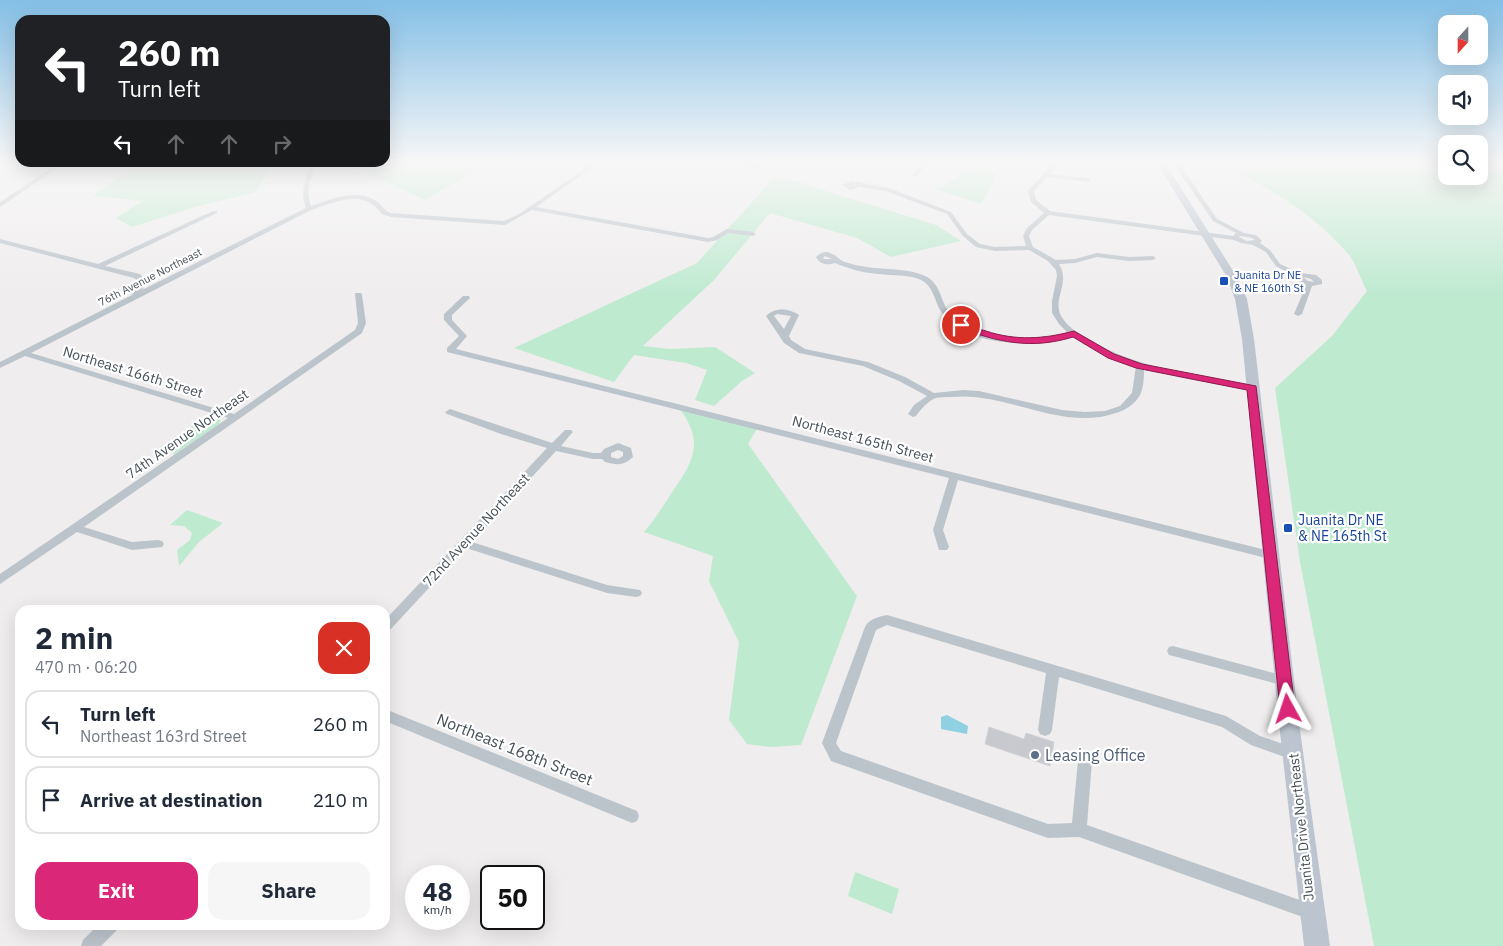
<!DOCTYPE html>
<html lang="en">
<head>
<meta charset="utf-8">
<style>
	:root { --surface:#fff; --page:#f6f6f7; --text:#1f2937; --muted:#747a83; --line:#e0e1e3; --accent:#db2777 }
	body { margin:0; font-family:"IBM Plex Sans",sans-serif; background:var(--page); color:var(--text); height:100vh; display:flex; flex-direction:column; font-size:19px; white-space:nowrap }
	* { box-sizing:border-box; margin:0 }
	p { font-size:16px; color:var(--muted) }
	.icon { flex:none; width:28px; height:28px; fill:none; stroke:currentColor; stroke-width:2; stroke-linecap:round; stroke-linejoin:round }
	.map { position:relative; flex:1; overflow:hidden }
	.side { position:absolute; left:15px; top:605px; width:375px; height:325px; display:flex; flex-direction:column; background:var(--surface); border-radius:15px; box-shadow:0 5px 20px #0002 }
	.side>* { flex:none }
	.guide { position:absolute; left:15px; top:15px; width:375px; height:152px; border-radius:15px; box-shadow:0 5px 20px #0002; background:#202124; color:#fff; overflow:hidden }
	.needle { width:32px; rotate:201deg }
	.controls { position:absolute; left:1438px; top:15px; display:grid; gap:10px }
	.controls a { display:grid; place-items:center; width:50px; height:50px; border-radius:10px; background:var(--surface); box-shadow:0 5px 20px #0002; font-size:25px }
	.speed { position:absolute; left:405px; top:865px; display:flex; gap:10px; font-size:25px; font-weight:700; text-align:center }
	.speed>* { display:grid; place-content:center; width:65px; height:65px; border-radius:50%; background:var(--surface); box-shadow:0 5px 20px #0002; line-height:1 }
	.speed small { font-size:12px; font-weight:400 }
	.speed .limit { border:2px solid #111; border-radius:8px; background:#fff; color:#111 }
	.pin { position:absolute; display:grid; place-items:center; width:42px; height:42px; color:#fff; margin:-21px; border:2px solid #fff; border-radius:50%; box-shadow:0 1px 5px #0007 }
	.me { position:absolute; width:55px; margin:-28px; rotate:355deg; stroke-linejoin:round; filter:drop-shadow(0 0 4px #0008) }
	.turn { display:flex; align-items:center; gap:18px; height:105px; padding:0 20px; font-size:22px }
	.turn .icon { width:65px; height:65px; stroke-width:2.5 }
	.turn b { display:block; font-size:35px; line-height:42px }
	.lanes { display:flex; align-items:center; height:48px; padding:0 20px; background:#0003; justify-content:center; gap:25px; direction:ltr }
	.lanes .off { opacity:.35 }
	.round { display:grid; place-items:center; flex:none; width:52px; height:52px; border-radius:15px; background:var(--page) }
	.head { display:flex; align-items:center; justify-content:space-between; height:85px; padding:0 20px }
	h1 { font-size:30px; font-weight:700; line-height:38px }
	.button { display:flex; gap:10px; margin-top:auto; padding:10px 20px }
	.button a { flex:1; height:58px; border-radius:15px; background:var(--accent); color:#fff; font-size:20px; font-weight:700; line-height:58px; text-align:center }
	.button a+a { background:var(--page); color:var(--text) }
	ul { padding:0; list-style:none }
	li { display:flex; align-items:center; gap:15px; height:68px; margin:0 10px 8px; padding:0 10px; border:2px solid var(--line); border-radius:15px }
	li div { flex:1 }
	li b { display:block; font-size:19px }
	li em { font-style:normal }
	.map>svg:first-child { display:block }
	.green { fill:#beead0 }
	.water { fill:#8fd0e2 }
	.building { fill:#c7c9cf; stroke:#d1d3d8 }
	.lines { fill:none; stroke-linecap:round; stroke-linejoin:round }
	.minor { fill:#bcc4cb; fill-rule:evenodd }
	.secondary { fill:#bcc5cf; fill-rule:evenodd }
	.route { fill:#db2777; stroke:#8e194d }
	.transit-dot { fill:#1a4fb4; stroke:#fff; stroke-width:2 }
	.service-dot { fill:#5c6f8a; stroke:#fff; stroke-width:2 }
	.labels { text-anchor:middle; stroke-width:4.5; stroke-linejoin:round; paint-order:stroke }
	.far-transit-label { font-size:11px; fill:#164399; stroke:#fff; text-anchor:start }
	.far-street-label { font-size:11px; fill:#475058; stroke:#fff }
	.street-label { font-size:14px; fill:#475058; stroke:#fff }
	.transit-label { font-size:14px; fill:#164399; stroke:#fff; text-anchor:start }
	.near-street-label { font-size:16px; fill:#475058; stroke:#fff }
	.near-service-label { font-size:16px; fill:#4e5e75; stroke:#fff; text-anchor:start }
</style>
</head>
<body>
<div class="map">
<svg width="1503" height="946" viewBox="0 0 1503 946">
	<rect width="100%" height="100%" fill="#efeded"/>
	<!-- green -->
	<path class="green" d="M138 163H274L256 192 195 207 132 227 116 218 143 201 93 196Z
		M378 163H488L425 200 369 174Z
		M972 163H985L982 167 997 175 981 204 938 190 964 173Z
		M1218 163H1446V176H1479V163H1486V169L1503 172V946H1374L1300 562 1275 388 1332 336 1367 291C1361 280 1357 266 1350 256 1315 214 1267 186 1218 163Z
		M773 179 797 182 936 225 961 241 891 257 857 238 770 213 714 280 643 346 670 349 715 347 755 373 742 381 714 406 695 400 707 370 686 363 634 355 614 382 514 348 697 263Z
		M679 408 758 427 748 444 857 596 801 745 771 747 747 744 729 720 739 642 709 581 713 556 644 532C655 519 664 505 673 491 695 459 704 441 679 408Z
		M209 415 221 419 219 424 175 454 158 449Z
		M187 510 223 523 199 542 179 566 177 550 190 540 192 533 184 526 170 525Z
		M855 872 899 889 892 914 848 896Z"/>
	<!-- water -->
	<path class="water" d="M947 715 968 726 967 734 941 729V717Z"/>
	<!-- building -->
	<path class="building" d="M989 727 1024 739 1026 733 1054 742 1050 766 985 744Z"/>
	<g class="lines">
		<!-- minor -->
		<path class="minor" d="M59 163H65L0 207V202Z
			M311 163H317C311 178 305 191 311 206 329 200 354 189 373 199 381 202 383 211 391 213L504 221 519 214 593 163H599L536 207 708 238 713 237 727 229 753 232 756 234 753 236 728 233 717 240 708 242 532 210 505 225 391 217 382 214C364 188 336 202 311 210L31 353 234 414 355 330 358 323 355 293H361L362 295 366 323 362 333 84 527 132 542 158 540 162 541 164 544 162 547 132 550 77 532 0 584V574L228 418 25 356 0 368V362L132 295 137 286V280L134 278 0 243V239L98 264 213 211H217V213L105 266 140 274 145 280V286L142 290 306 208C300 192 305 179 311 163Z
			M733 163H746L760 166 757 168Z
			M921 163H927L917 176H913L912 175Z
			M1053 163H1059L1050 174 1088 178 1091 180 1088 182 1047 177 1034 191 1036 200 1050 211 1233 236 1236 233 1213 221 1173 163H1179L1217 219 1244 233 1256 235 1262 241 1260 243 1270 250 1280 264 1300 273 1316 275 1322 280V284L1312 286 1302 314 1298 316 1294 314 1305 288V284L1298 281 1296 277 1276 266 1266 252 1253 245 1241 243 1234 240 1049 215 1032 230 1029 236 1033 247 1056 260 1075 259 1097 253 1129 257 1153 256 1156 258 1153 260 1129 261 1097 257 1075 263 1059 264C1071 283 1052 298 1061 316 1067 326 1077 333 1087 338 1136 369 1196 375 1252 385L1256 388 1255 390 1252 391 1183 378 1144 369C1144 377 1144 387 1140 395 1135 404 1126 410 1116 413 1061 432 1006 391 951 397 946 397 940 397 936 398 928 401 921 409 916 416L913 417 908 414 914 405 927 396 899 381 863 366 799 353 784 343 766 316C775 307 789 308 799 315L789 336 791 340 805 349 868 362 905 377 934 393 963 390 979 391 1062 410 1085 412 1105 411 1120 406 1132 393 1136 366C1113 359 1093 349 1073 337 1035 346 971 349 943 314 934 303 935 287 921 280 908 274 893 276 879 274 864 273 849 269 835 263 827 266 820 264 816 257 826 247 833 254 841 260 843 262 849 263 852 264 875 271 906 266 927 277 941 285 940 300 949 312 974 343 1033 342 1068 333L1059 324 1052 313V301L1057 276 1056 270 1048 261 1029 250 995 251 976 247 963 236 947 214 888 192 860 187 850 190 842 185 852 181 889 188 951 212 967 234 980 244 995 247 1026 246 1023 236 1027 228 1044 213 1031 202 1028 191ZM1240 236 1252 238 1255 240 1247 241 1239 237ZM825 256 832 259H824L823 258ZM1303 277 1311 279 1314 282 1308 281ZM777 314 791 316 784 329 774 316Z
			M463 296H469L470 298 452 315V320L467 336 456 349 1270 551 1274 552 1276 555 1274 558 1270 559 958 480 943 530 949 547 947 550H939L933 530 949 478 447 352V348L459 336 444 320V314Z
			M450 409 552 443 565 430H571L573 432 571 434 561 446 593 453H601L604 449 618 443 631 448 633 457C624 466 616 465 605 462L602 459H593L556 451 472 542 607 585 640 590 642 593 640 596 636 597 607 593 466 548 389 631 385 633V620L547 448 501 434 447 414 445 412ZM618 450 623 452V456L618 459 611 457V453Z
			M887 615 1226 716 1260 736 1298 749 1300 754 1298 759 1293 760 1251 745 1222 727 1059 677 1052 730 1050 734 1045 736 1040 734 1038 730 1046 673 887 625 876 630 836 743 841 751 1048 824 1072 823 1078 761 1080 756 1085 755 1090 756 1092 761 1087 825 1311 904 1317 906 1319 912 1317 918 1311 920 1079 837 1048 838 831 761 822 743 865 627C869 619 878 617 887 615Z
			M1173 646 1285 676 1290 677 1291 681 1290 685 1285 686 1173 656 1169 655 1167 651 1169 647Z
			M385 709 637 811 639 816 637 821 632 823 385 721Z
			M98 925H118L116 931 101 946H81L83 940Z"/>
		<!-- secondary -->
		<path class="secondary" d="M1157 163H1165L1237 277 1247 299 1254 339 1299 723 1330 946H1304L1279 723 1242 339 1235 299 1227 277Z"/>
	</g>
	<!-- sky -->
	<linearGradient id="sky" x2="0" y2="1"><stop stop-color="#84bfe6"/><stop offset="0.55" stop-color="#f8f7f7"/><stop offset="1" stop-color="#f8f7f7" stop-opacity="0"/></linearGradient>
	<rect width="1503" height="295" fill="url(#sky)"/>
	<!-- route -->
	<path class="route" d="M961 322C969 325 978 329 986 331 1016 341 1044 339 1074 331L1114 354 1142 364 1256 386 1295 709 1293 713 1288 715 1282 713 1280 709 1247 390 1136 368 1108 358 1073 337C1030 350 998 342 957 327L956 325Z"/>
	<!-- markers -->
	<g class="transit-dot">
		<rect x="1219" y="276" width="10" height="10" rx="2.5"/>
		<rect x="1283" y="523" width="10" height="10" rx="2.5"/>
	</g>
	<circle class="service-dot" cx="1035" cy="755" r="5"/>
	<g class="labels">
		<!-- far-transit labels -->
		<g class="far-transit-label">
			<text x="1234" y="279">Juanita Dr NE<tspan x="1234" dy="13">&amp; NE 160th St</tspan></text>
		</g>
		<!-- far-street labels -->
		<g class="far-street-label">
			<text transform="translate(150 277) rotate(-27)" y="4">76th Avenue Northeast</text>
		</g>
		<!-- street labels -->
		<g class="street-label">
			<text transform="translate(133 372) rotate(17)" y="5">Northeast 166th Street</text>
			<text transform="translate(187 434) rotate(-35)" y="5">74th Avenue Northeast</text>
			<text transform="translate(863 439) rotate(15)" y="5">Northeast 165th Street</text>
			<text transform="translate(476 530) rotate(-47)" y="5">72nd Avenue Northeast</text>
			<text transform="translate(1301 827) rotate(-96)" y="5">Juanita Drive Northeast</text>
		</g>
		<!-- transit labels -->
		<g class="transit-label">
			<text x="1298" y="525">Juanita Dr NE<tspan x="1298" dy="16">&amp; NE 165th St</tspan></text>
		</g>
		<!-- near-street labels -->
		<g class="near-street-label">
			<text transform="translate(515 749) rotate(22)" y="6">Northeast 168th Street</text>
		</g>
		<!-- near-service labels -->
		<g class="near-service-label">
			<text x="1045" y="761">Leasing Office</text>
		</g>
	</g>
</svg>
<div class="controls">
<a><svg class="needle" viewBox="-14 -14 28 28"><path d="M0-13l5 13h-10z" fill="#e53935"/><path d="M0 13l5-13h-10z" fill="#747a83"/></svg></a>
<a><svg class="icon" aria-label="sound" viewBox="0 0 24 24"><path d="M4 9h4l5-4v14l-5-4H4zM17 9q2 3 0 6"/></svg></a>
<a><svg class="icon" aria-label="search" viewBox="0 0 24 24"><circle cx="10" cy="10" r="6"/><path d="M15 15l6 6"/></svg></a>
</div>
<div class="speed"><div>48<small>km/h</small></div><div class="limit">50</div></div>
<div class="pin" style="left:961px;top:325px;background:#d93025"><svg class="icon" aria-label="arrive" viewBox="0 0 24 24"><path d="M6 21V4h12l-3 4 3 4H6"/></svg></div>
<svg class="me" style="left:1288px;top:709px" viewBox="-20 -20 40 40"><path d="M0-17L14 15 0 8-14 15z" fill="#db2777" stroke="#fff" stroke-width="4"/></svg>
<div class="guide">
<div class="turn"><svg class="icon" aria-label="left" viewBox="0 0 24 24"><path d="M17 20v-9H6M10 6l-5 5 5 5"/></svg><div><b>260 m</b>Turn left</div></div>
<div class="lanes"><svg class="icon" aria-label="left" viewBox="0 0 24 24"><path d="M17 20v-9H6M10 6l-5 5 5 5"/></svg><svg class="icon off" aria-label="ahead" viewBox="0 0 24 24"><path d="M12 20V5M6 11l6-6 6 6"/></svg><svg class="icon off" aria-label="ahead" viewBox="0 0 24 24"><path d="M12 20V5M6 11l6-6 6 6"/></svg><svg class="icon off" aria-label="right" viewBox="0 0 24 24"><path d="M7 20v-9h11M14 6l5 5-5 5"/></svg></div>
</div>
<section class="side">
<div class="head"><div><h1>2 min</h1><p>470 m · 06:20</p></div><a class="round" style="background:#d93025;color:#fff"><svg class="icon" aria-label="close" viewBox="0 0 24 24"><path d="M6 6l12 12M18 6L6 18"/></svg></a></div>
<ul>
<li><svg class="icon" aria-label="left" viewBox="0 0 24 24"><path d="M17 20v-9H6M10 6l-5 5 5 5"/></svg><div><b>Turn left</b><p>Northeast 163rd Street</p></div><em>260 m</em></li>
<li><svg class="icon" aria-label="arrive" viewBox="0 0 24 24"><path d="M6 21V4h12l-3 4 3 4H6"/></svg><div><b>Arrive at destination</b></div><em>210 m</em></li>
</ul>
<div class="button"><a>Exit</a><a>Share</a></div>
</section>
</div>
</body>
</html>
